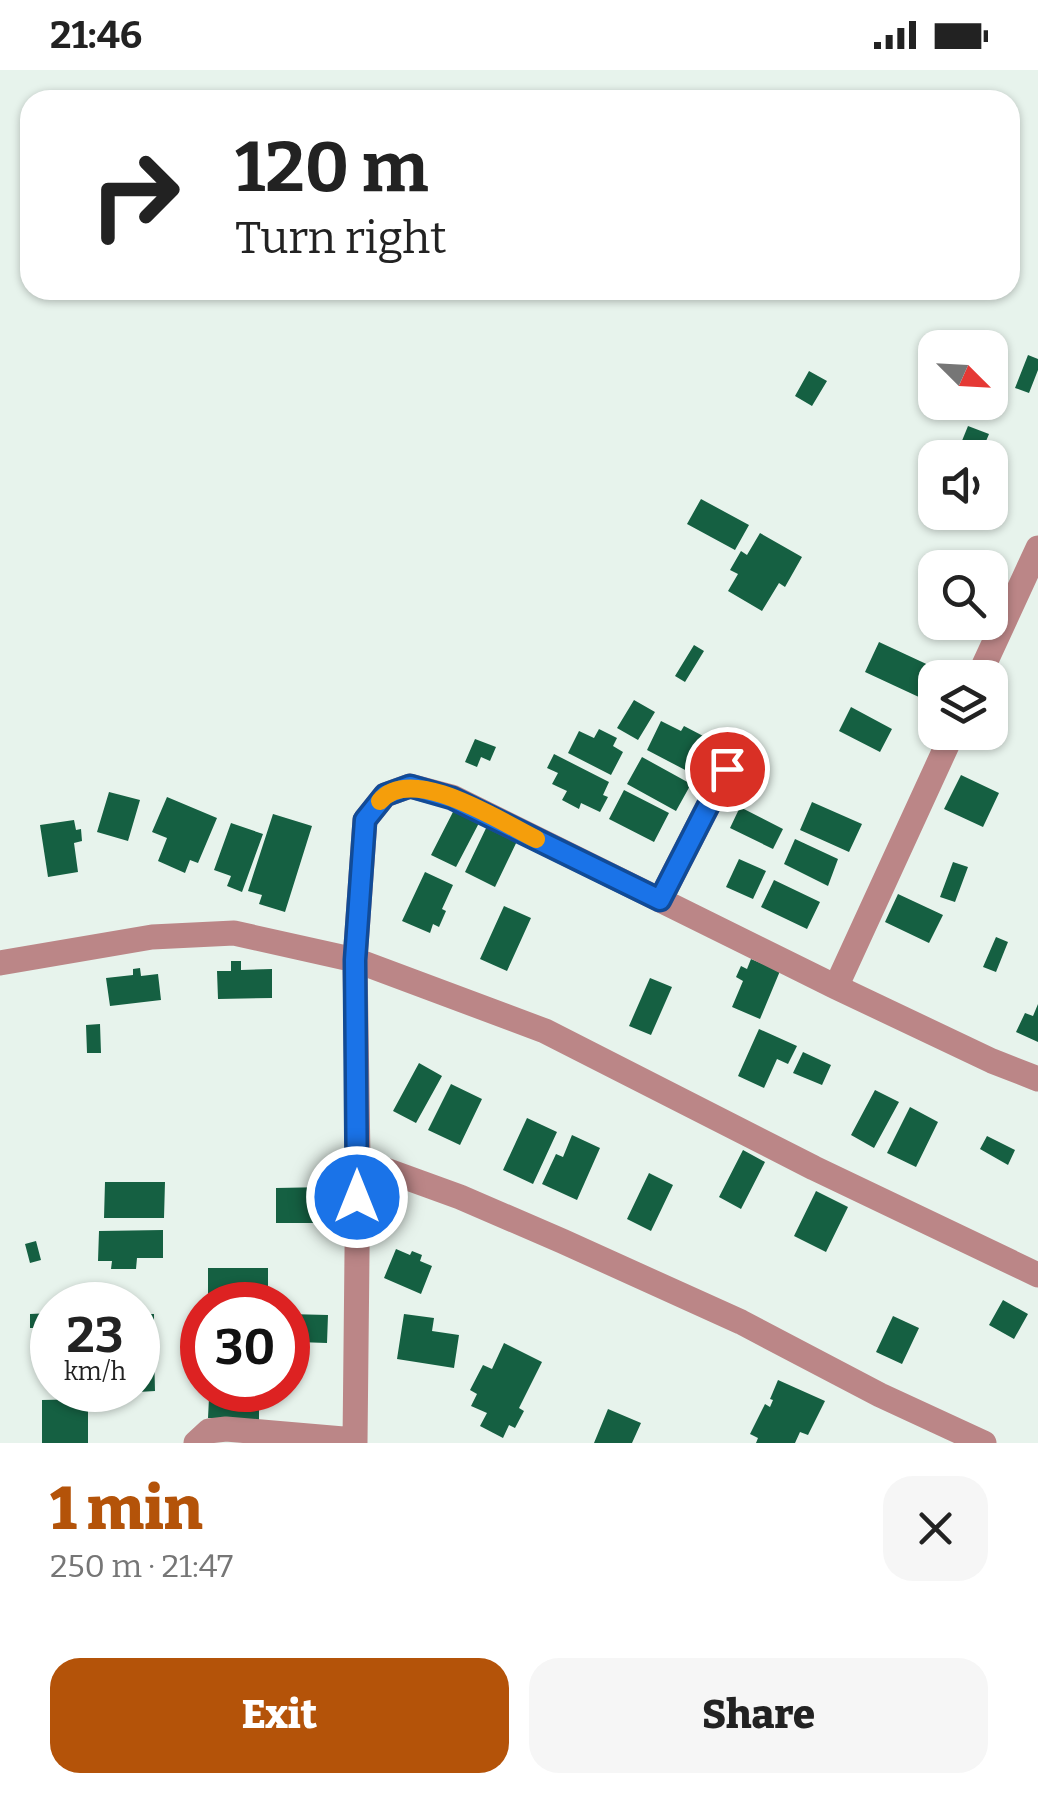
<!DOCTYPE html>
<html lang="en">
<head>
<meta charset="utf-8">
<style>
	:root { --surface:#fff; --page:#f6f6f6; --text:#222; --muted:#767676; --accent:#b45309 }
	body { margin:0; font-family:Bitter,serif; background:var(--page); color:var(--text); height:100vh; display:flex; flex-direction:column; font-size:38px; white-space:nowrap }
	* { box-sizing:border-box; margin:0 }
	p { font-size:32px; color:var(--muted) }
	.icon { flex:none; width:55px; height:55px; fill:none; stroke:currentColor; stroke-width:2; stroke-linecap:round; stroke-linejoin:round }
	.map { position:relative; height:1373px; overflow:hidden }
	.sheet { display:flex; flex-direction:column; background:var(--surface); flex:1 }
	.sheet>* { flex:none }
	.top-card { position:absolute; left:20px; top:20px; width:1000px; height:210px; border-radius:30px; box-shadow:0 2px 8px #0004; background:#fff; color:var(--text); overflow:hidden }
	.needle { width:65px; rotate:114deg }
	.controls { position:absolute; left:918px; top:260px; display:grid; gap:20px }
	.controls a { display:grid; place-items:center; width:90px; height:90px; border-radius:20px; background:var(--surface); box-shadow:0 2px 8px #0004; font-size:50px }
	.speed { position:absolute; left:30px; top:1212px; display:flex; gap:20px; font-size:50px; font-weight:700; text-align:center }
	.speed>* { display:grid; place-content:center; width:130px; height:130px; border-radius:50%; background:var(--surface); box-shadow:0 2px 8px #0004; line-height:1 }
	.speed small { font-size:25px; font-weight:400 }
	.speed .limit { border:15px solid #d22; background:#fff; color:#111 }
	.pin { position:absolute; display:grid; place-items:center; width:85px; height:85px; color:#fff; margin:-42px; border:5px solid #fff; border-radius:50%; box-shadow:0 2px 10px #0007 }
	.me { position:absolute; width:110px; margin:-55px; rotate:0deg; stroke-linejoin:round; filter:drop-shadow(0 0 8px #0008) }
	.turn { display:flex; align-items:center; gap:35px; height:210px; padding:0 50px; font-size:45px }
	.turn .icon { width:130px; height:130px; stroke-width:2.5 }
	.turn b { display:block; font-size:70px; line-height:85px }
	.round { display:grid; place-items:center; flex:none; width:105px; height:105px; border-radius:30px; background:var(--page) }
	.overview { display:flex; align-items:center; justify-content:space-between; height:170px; padding:0 50px }
	h1 { font-size:60px; font-weight:800; line-height:75px; color:var(--accent) }
	.cta { display:flex; gap:20px; margin-top:auto; padding:20px 50px }
	.cta a { flex:1; height:115px; border-radius:30px; background:var(--accent); color:#fff; font-size:40px; font-weight:800; line-height:115px; text-align:center }
	.cta a+a { background:var(--page); color:var(--text) }
	.status { display:flex; justify-content:space-between; align-items:center; height:70px; padding:0 50px; background:var(--surface); direction:ltr }
	.status svg { height:28px; fill:currentColor }
	.map>svg:first-child { display:block }
	.building { fill:#156042 }
	.lines { fill:none; stroke-linecap:round; stroke-linejoin:round }
	.minor { stroke:#bb8687; stroke-width:25 }
	.route-casing { stroke:#114b97; stroke-width:25 }
	.route { stroke:#1a73e8; stroke-width:18 }
	.slow { stroke:#f59e0b; stroke-width:18 }
</style>
</head>
<body>
<div class="status"><b>21:46</b><svg viewBox="0 0 49 12"><path d="M0 12V9h3v3zM5 12V6h3v6zM10 12V3h3v9zM15 12V0h3v12zM26 1h20v11H26zM47 4h2v5h-2z"/></svg></div>
<div class="map">
<svg width="1038" height="1373" viewBox="0 0 1038 1373">
	<rect width="100%" height="100%" fill="#e7f3ec"/>
	<!-- building -->
	<path class="building" d="M1028 285 1038 289V300L1029 323 1015 318Z
		M809 301 827 311 812 336 795 326Z
		M968 356 989 364 979 388H955Z
		M701 429 749 455 735 480 687 454Z
		M760 463 802 487 785 517 779 513 762 541 728 521 738 504 730 500 741 481 747 485Z
		M879 572 935 598 921 628 865 602Z
		M694 575 704 581 685 612 675 606Z
		M634 630 655 642 638 670 617 658Z
		M851 637 892 659 880 682 839 661Z
		M661 651 681 661 684 656 707 668 689 702 647 680Z
		M599 659 617 668 613 676 623 682 611 705 568 683 579 661 594 668Z
		M475 669 496 677 490 691 481 687 477 697 465 692Z
		M554 684 609 712 603 725 608 727 600 742 581 733 579 739 562 730 567 721 552 714 558 703 547 698Z
		M642 687 691 714 676 741 627 714Z
		M961 705 999 723 983 757 944 739Z
		M624 720 669 743 654 772 609 749Z
		M109 722 140 730 128 771 97 762Z
		M167 727 217 748 198 793 190 790 185 803 158 791 167 768 152 762Z
		M812 732 862 754 849 782 800 760Z
		M740 737 783 759 773 779 730 758Z
		M454 740 479 753 456 797 431 785Z
		M273 744 312 756 285 842 259 834 262 825 248 821Z
		M74 750 76 760 81 759 82 771 74 773 78 802 48 807 40 755Z
		M489 752 519 767 495 817 465 802Z
		M231 753 263 764 242 822 227 816 231 806 214 800Z
		M795 769 838 789 828 816 784 794Z
		M739 789 766 801 753 829 726 817Z
		M953 792 968 797 955 832 940 827Z
		M425 802 453 815 442 839 446 841 439 857 433 854 430 863 402 851Z
		M774 810 820 832 807 859 761 837Z
		M898 824 943 845 929 873 885 852Z
		M504 836 531 848 507 901 480 889Z
		M996 867 1008 872 996 902 983 897Z
		M751 889 780 901 760 949 732 937 743 911 736 907 741 896 747 899Z
		M231 891H241V900L272 899V928L218 929 217 901H231Z
		M140 898 141 906 158 904 161 930 110 936 106 908 133 905V899Z
		M650 908 672 917 651 965 629 956Z
		M1038 934V972L1016 962 1025 943 1033 946Z
		M100 954 101 983H87L86 955Z
		M759 959 797 976 788 994 777 989 764 1018 738 1006Z
		M803 982 831 995 822 1015 793 1003Z
		M419 993 442 1006 416 1053 393 1041Z
		M451 1014 482 1029 460 1075 428 1060Z
		M875 1020 899 1032 874 1078 851 1065Z
		M910 1037 938 1052 916 1097 887 1083Z
		M527 1048 557 1062 533 1114 503 1100Z
		M572 1065 600 1078 577 1130 542 1114 556 1084 563 1087Z
		M987 1066 1015 1080 1008 1095 980 1079Z
		M743 1080 765 1092 741 1139 719 1127Z
		M649 1103 673 1115 651 1161 627 1149Z
		M105 1112H165L164 1148H104Z
		M328 1117V1153H276V1118Z
		M816 1121 848 1137 826 1182 794 1166Z
		M163 1160V1188H137L136 1199H111L112 1191H98L99 1161Z
		M36 1171 41 1190 30 1193 25 1174Z
		M396 1179 410 1185 412 1181 422 1185 420 1191 432 1196 421 1224 384 1208Z
		M208 1198H268V1233L208 1232Z
		M1003 1230 1028 1244 1014 1269 989 1255Z
		M52 1243V1275L39 1276 38 1258H30V1244Z
		M138 1244H154V1277H138Z
		M288 1244 328 1245 327 1273 298 1272V1283H288Z
		M404 1244 434 1248 432 1261 459 1265 454 1298 397 1289Z
		M893 1246 919 1258 902 1294 876 1282Z
		M504 1273 542 1292 519 1338 524 1341 515 1358 509 1355 503 1368 480 1356 487 1343 471 1336 477 1324 470 1320 483 1295 492 1299Z
		M138 1281H154L155 1321 138 1322Z
		M778 1310 825 1331 808 1365 800 1362 795 1373H756L758 1368 750 1364 765 1334 770 1337 773 1330 770 1329Z
		M259 1327V1365L221 1348H208L209 1328Z
		M88 1329V1373H42V1330Z
		M608 1339 641 1353 632 1373H594Z"/>
	<g class="lines">
		<!-- minor -->
		<path class="minor" d="M978 608 1038 478
			M660 830 727 699
			M0 893 152 867 234 863 355 890 545 961 814 1098 1038 1205
			M836 917 953 662
			M358 1090 460 1127 562 1171 741 1252 880 1325 984 1373
			M196 1373 209 1361 226 1359 355 1370
			M355 1373 358 1090 355 890 365 750 385 725 410 716 452 727 836 917 992 991 1038 1009"/>
	</g>
	<g class="lines">
		<!-- route casing -->
		<g class="route-casing">
			<path id="route" d="M357 1127 355 890 365 750 385 725 410 716 452 728 660 830 727 699"/>
		</g>
		<!-- route -->
		<use href="#route" class="route"/>
		<!-- slow -->
		<path class="slow" d="M380 731C412 693 501 752 536 769"/>
	</g>
</svg>
<div class="controls">
<a><svg class="needle" viewBox="-14 -14 28 28"><path d="M0-13l5 13h-10z" fill="#e53935"/><path d="M0 13l5-13h-10z" fill="#767676"/></svg></a>
<a><svg class="icon" aria-label="sound" viewBox="0 0 24 24"><path d="M4 9h4l5-4v14l-5-4H4zM17 9q2 3 0 6"/></svg></a>
<a><svg class="icon" aria-label="search" viewBox="0 0 24 24"><circle cx="10" cy="10" r="6"/><path d="M15 15l6 6"/></svg></a>
<a><svg class="icon" aria-label="layers" viewBox="0 0 24 24"><path d="M12 4l9 5-9 5-9-5zM3 14l9 5 9-5"/></svg></a>
</div>
<div class="speed"><div>23<small>km/h</small></div><div class="limit">30</div></div>
<div class="pin" style="left:727px;top:699px;background:#d93025"><svg class="icon" aria-label="arrive" viewBox="0 0 24 24"><path d="M6 21V4h12l-3 4 3 4H6"/></svg></div>
<svg class="me" style="left:357px;top:1127px" viewBox="-20 -20 40 40"><circle r="17" fill="#1a73e8" stroke="#fff" stroke-width="3"/><path d="M0-11L8 9 0 5-8 9z" fill="#fff"/></svg>
<div class="top-card">
<div class="turn"><svg class="icon" aria-label="right" viewBox="0 0 24 24"><path d="M7 20v-9h11M14 6l5 5-5 5"/></svg><div><b>120 m</b>Turn right</div></div>
</div>
</div>
<section class="sheet">
<div class="overview"><div><h1>1 min</h1><p>250 m · 21:47</p></div><a class="round"><svg class="icon" aria-label="close" viewBox="0 0 24 24"><path d="M6 6l12 12M18 6L6 18"/></svg></a></div>
<div class="cta"><a>Exit</a><a>Share</a></div>
</section>
</body>
</html>
